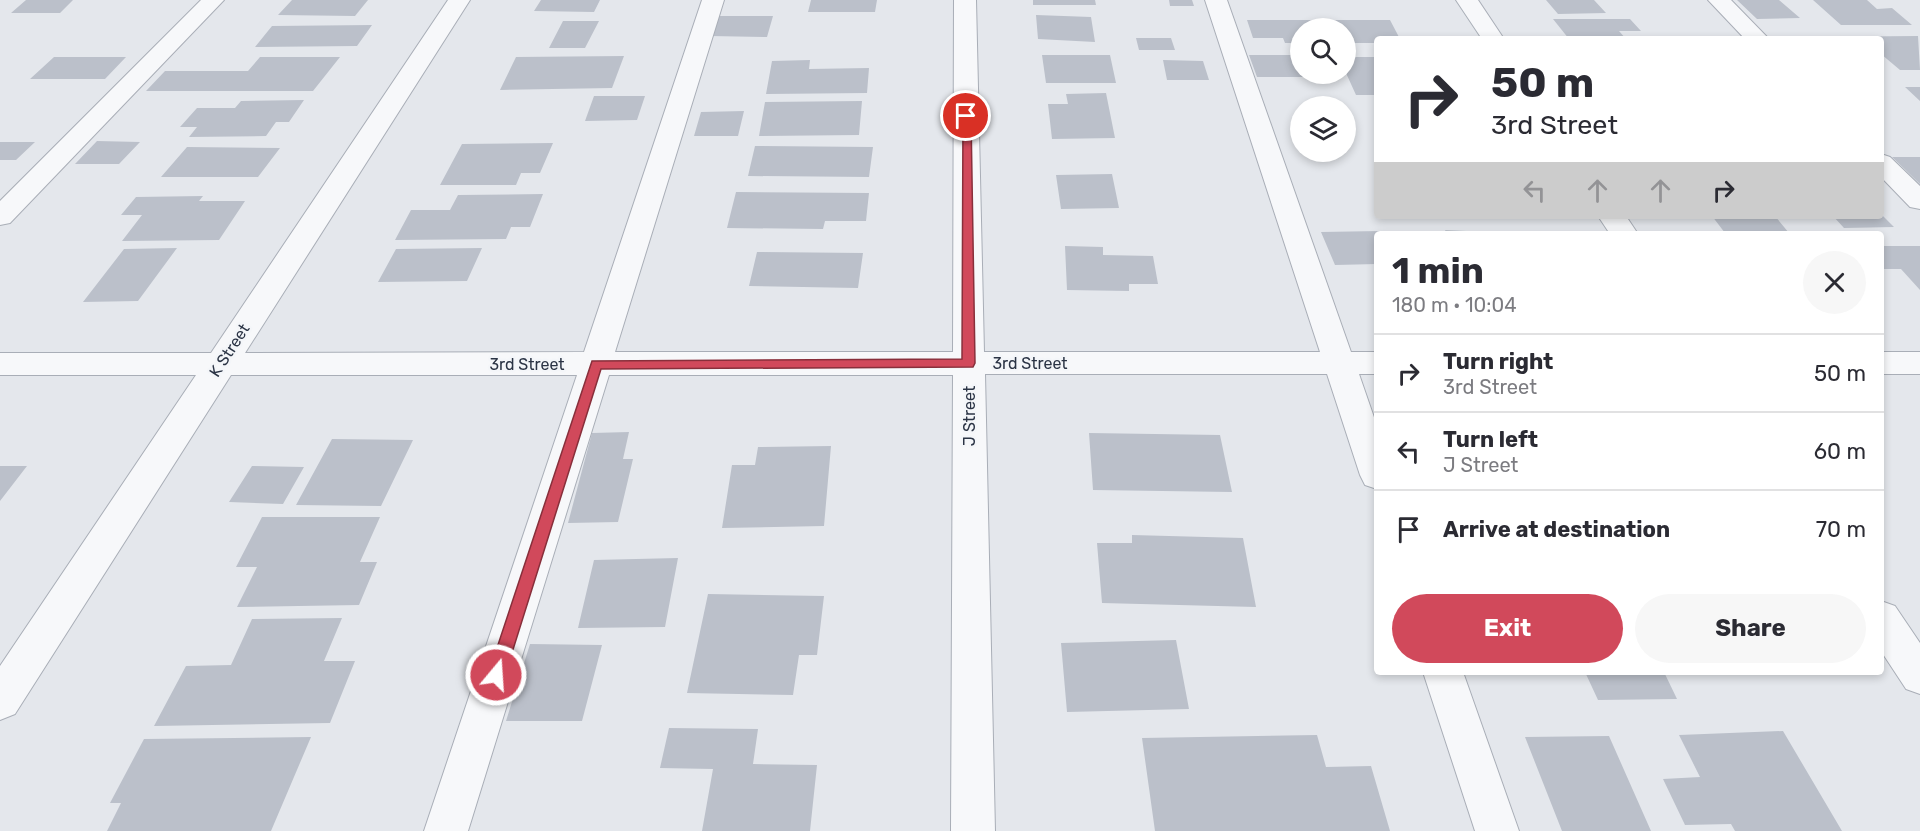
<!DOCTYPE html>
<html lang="en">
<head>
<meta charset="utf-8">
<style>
	:root { --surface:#fff; --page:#f7f7f7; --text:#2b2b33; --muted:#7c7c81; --line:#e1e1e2; --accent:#d1495b }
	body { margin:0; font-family:Rubik,sans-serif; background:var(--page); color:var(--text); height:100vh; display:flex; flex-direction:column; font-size:22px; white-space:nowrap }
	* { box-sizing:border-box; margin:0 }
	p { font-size:20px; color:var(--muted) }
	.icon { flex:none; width:33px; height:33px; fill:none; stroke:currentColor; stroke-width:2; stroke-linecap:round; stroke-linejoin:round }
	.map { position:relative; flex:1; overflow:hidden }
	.side { position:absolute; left:1374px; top:231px; width:510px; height:444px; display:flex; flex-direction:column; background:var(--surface); border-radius:6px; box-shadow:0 3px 9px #0003 }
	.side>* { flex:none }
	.top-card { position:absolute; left:1374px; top:36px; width:510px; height:183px; border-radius:6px; box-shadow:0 3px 9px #0003; background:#fff; color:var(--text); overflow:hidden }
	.fabs { position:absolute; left:1290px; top:18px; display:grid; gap:12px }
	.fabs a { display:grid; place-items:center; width:66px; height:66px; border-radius:50%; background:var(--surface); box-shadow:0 3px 9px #0003; font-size:30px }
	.pin { position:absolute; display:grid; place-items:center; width:51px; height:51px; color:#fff; margin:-26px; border:3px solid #fff; border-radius:50%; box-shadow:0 2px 6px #0007 }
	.me { position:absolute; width:66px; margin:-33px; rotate:18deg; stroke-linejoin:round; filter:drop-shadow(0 0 4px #0008) }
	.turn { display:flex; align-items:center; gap:21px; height:126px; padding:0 18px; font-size:27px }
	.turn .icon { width:78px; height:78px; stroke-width:2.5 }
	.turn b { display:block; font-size:42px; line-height:51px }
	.lanes { display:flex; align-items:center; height:57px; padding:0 18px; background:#0003; justify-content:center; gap:30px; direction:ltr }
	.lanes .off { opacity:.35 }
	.round { display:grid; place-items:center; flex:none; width:63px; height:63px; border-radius:32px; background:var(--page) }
	.summary { display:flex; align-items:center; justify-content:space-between; height:102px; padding:0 18px }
	h1 { font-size:36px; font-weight:700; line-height:45px }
	.button { display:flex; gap:12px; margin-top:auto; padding:12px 18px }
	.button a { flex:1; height:69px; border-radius:36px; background:var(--accent); color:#fff; font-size:24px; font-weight:700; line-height:69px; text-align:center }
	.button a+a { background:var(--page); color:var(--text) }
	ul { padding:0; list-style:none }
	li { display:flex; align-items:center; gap:18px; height:78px; padding:0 18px; border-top:2px solid var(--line) }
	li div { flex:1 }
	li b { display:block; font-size:22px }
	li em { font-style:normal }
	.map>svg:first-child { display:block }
	.building { fill:#bbc0ca }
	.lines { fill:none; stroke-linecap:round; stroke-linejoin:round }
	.minor-casing { stroke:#a9aeb7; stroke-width:2 }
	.minor { fill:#f7f8fa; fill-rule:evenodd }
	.route { fill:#d1495b; stroke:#882f3b; stroke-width:1.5 }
	.labels { text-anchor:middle; stroke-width:5; stroke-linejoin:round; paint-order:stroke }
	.street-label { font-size:16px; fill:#2b3445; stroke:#f4f6f9 }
</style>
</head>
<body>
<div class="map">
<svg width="1920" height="831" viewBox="0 0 1920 831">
	<rect width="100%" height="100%" fill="#e4e7ec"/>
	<!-- building -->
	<path class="building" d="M26 0H73L60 13H11Z
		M292 0H368L355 16 278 15Z
		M541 0H600L594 12 534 11Z
		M811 0H877L875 12H808Z
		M1033 0H1095L1096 5H1033Z
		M1169 0H1192L1194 6H1170Z
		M1546 0H1594L1606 13 1558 14Z
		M1737 0H1779L1800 18 1757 19Z
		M1813 0H1867L1877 9 1892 8 1912 25H1841Z
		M1036 15 1091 17 1095 42 1038 39Z
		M718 16H773L767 37 710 36Z
		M1553 19H1630L1641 31H1619L1626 39H1569Z
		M1247 20H1390L1400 39H1377V43H1346V28H1300V43H1285L1283 38H1253Z
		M563 21H599L585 48H549Z
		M372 25 357 46 255 47 272 26Z
		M1918 36 1920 70H1900L1881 54V39H1804L1801 37Z
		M1136 38H1171L1175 50H1139Z
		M1042 55H1110L1116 83H1046Z
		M1249 55H1300V74H1307L1309 77H1257Z
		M624 56 612 88 500 90 516 57Z
		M54 57H126L105 79H30Z
		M260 57H340L313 91H146L165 71H248Z
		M1346 57H1377V95H1356L1346 73Z
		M810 60 809 69 869 68 867 93 766 94 772 61Z
		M1163 60 1203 61 1209 80H1167Z
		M1905 87H1920V101Z
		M1106 93 1115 138 1052 139 1048 104H1068L1066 94Z
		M594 96H645L637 120 585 121Z
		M304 100 289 122H276L266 136 189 137 197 127H180L197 108H235L241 101Z
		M862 101 859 135 759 136 765 102Z
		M744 111 738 136H694L701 112Z
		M97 141 140 142 119 164H75Z
		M0 142H35L16 160H0Z
		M553 143 540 173H521L516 185H440L462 144Z
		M755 146 873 147 869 177 748 176Z
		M187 147 280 148 258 177H161Z
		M1892 157H1920V184Z
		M1112 174 1119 208 1061 209 1056 175Z
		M736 192 869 193 866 221H825L823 229 727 228Z
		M543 194 530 227H511L506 239 395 240 411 210H450L458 195Z
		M203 196 199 201H245L219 240 122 241 142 215H121L136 197Z
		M1881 214 1894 227 1844 228 1833 216H1881Z
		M1712 216H1775L1789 233H1725Z
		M1445 230 1488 232V234H1447Z
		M1380 231 1381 234H1377V264L1335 265 1321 232Z
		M1065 246 1103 247V255L1153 256 1158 284H1129V291L1067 290Z
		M1881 246H1920V290L1901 269H1881Z
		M177 248 138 301 83 302 124 249Z
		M482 248 467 281 378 282 396 249Z
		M757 252 863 253 858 288 749 286Z
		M629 432 623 459H633L618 522 568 523 592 433Z
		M1089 433 1220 435 1232 492 1093 490Z
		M332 439 413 440 381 506 296 505Z
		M831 446 824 526 722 528 732 465H755L758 447Z
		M0 466H27L0 501Z
		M252 466 304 467 283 504 229 502Z
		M262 517H380L360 562H377L359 605 237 607 257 567H236Z
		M1132 535 1243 538 1256 607 1102 603 1097 543H1132Z
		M678 558 665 627 578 628 594 560Z
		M708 594 824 596 817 655H799L793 695 687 693Z
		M342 618 324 661H355L330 723 154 726 186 666 231 665 252 619Z
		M1176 640 1189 709 1067 712 1061 643Z
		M530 644 602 645 582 721H506Z
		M1585 672H1664L1677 699 1598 700Z
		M669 728 758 729 753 764 817 765 810 831H702L713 769 660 768Z
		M1783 731 1842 831H1735L1731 824 1685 825 1663 779 1700 777 1679 735Z
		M1317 735 1326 767 1371 766 1390 831H1155L1142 738Z
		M1609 736 1651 831H1562L1525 737Z
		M311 737 271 831H107L121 803H110L144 739Z"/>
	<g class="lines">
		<!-- minor casing -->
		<g class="minor-casing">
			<path id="minor" d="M201 0H224L10 223 0 225V201Z
				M448 0H470L245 353 584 352 702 0H724L615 352H953L954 0H976L984 352H1320L1205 0H1227L1351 352H1377V374H1359L1377 426V489L1365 485 1360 475 1327 374H985L995 831H951L953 375H609L468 831H424L577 375H231L15 714 0 720V666L196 375H0V353H211Z
				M1456 0H1478L1504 39H1482Z
				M1708 0H1731L1769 39H1745Z
				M1881 154 1890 157 1920 186V209L1910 207 1881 177Z
				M1598 216H1626L1638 234H1610Z
				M1881 352H1920V374H1881Z
				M1881 601 1895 606 1920 643V694L1906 689 1881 651Z
				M1423 672H1463L1519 831H1475Z"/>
		</g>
		<!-- minor -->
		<use href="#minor" class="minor"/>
	</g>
	<!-- route -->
	<path class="route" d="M963 114 971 116 975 363 973 367 601 369 505 675 502 681 496 683 490 681 488 675 592 361 962 359Z"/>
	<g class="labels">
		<!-- street labels -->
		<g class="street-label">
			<text transform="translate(229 350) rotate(-57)" y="6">K Street</text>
			<text x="1030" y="369">3rd Street</text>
			<text x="527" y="370">3rd Street</text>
			<text transform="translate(969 416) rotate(-90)" y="6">J Street</text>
		</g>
	</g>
</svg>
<div class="fabs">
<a><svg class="icon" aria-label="search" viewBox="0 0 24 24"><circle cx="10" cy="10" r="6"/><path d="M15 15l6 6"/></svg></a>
<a><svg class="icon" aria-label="layers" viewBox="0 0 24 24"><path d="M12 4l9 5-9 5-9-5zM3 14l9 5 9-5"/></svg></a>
</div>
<div class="pin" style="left:966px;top:116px;background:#d93025"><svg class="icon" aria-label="arrive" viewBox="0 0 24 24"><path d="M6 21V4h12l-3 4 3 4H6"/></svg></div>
<svg class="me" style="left:496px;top:675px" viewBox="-20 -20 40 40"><circle r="17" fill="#d1495b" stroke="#fff" stroke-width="3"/><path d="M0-11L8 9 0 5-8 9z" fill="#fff"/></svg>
<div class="top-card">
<div class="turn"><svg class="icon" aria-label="right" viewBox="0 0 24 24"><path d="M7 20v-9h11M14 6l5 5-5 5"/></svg><div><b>50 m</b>3rd Street</div></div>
<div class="lanes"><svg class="icon off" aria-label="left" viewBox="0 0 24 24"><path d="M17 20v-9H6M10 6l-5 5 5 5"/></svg><svg class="icon off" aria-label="ahead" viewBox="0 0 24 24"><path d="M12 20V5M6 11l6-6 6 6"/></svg><svg class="icon off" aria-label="ahead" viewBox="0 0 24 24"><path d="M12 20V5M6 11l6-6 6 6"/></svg><svg class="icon" aria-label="right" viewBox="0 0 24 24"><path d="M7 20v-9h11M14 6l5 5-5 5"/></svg></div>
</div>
<section class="side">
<div class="summary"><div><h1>1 min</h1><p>180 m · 10:04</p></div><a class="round"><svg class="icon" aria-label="close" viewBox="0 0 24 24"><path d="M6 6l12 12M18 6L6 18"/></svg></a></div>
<ul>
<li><svg class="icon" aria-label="right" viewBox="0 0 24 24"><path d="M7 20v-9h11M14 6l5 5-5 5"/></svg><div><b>Turn right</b><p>3rd Street</p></div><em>50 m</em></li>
<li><svg class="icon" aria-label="left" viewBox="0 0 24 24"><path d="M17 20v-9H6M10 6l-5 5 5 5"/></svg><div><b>Turn left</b><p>J Street</p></div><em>60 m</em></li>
<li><svg class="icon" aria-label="arrive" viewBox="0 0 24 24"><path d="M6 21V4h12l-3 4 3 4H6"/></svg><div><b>Arrive at destination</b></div><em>70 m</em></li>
</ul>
<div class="button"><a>Exit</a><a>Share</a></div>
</section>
</div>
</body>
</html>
